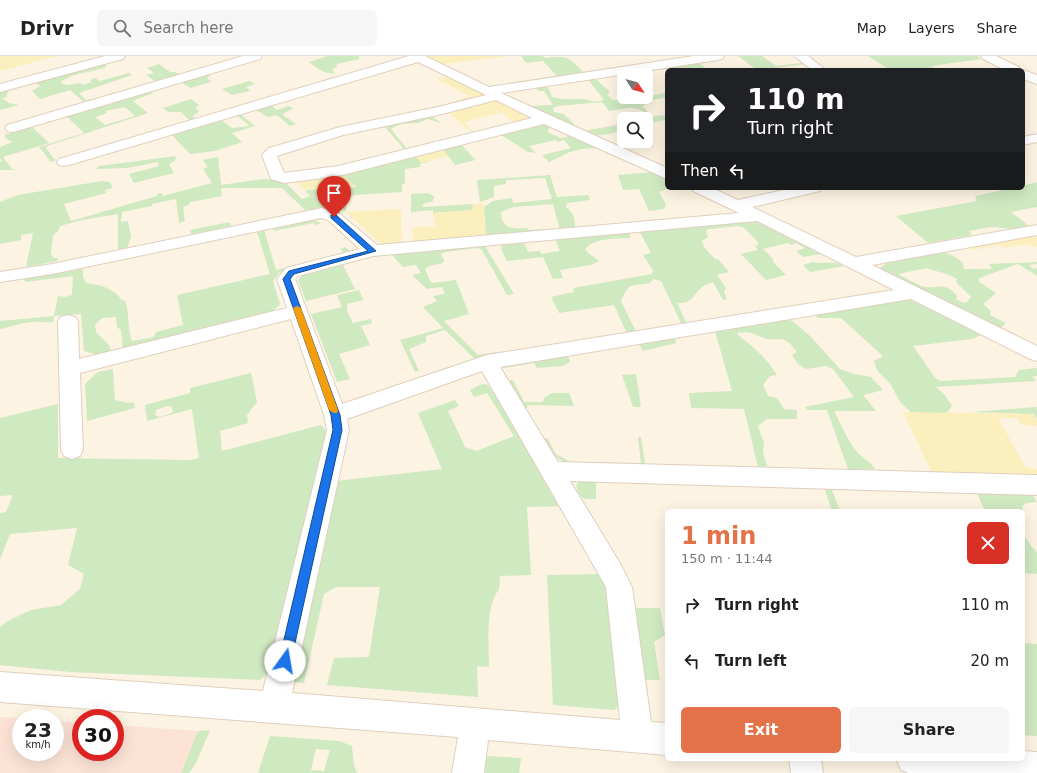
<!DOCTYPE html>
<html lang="en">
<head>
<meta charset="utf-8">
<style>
	:root { --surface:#fff; --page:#f6f6f6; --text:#222; --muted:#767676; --line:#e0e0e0; --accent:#e47248 }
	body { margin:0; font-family:"DejaVu Sans",sans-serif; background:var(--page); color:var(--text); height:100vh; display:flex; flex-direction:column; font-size:15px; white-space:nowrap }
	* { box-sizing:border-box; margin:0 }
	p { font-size:13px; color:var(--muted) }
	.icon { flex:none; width:22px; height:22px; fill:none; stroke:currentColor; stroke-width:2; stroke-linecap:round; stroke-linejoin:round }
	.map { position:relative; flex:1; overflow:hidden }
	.panel { position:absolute; left:665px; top:453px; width:360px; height:252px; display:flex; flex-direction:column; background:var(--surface); border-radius:6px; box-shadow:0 4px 16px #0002 }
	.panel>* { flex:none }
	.guide { position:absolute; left:665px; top:12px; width:360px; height:122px; border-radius:6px; box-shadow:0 4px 16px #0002; background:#202124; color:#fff; overflow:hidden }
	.needle { width:26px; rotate:126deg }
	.tools { position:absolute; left:617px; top:12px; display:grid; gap:8px }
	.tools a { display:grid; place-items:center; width:36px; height:36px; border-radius:6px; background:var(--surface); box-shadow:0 4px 16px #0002; font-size:20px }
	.speed { position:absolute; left:12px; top:653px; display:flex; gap:8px; font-size:20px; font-weight:700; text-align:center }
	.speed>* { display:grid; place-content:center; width:52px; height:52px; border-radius:50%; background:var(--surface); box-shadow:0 4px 16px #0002; line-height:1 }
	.speed small { font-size:10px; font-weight:400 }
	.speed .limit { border:6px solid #d22; background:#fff; color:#111 }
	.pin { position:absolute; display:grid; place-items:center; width:34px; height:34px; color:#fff; margin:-41px -17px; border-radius:50% 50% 50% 0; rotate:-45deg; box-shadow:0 0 4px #0007 }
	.pin .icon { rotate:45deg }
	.me { position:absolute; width:44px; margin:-22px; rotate:13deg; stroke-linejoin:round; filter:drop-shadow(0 0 3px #0008) }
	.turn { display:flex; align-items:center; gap:14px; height:84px; padding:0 16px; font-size:18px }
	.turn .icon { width:52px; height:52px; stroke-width:2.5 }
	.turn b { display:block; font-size:28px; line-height:34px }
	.then { display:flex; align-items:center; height:38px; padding:0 16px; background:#0003; gap:8px; font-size:15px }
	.round { display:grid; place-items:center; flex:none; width:42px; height:42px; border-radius:6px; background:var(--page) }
	.summary { display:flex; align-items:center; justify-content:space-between; height:68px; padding:0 16px }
	h1 { font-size:24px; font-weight:700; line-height:30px; color:var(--accent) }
	.primary-button { display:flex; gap:8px; margin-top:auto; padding:8px 16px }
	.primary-button a { flex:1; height:46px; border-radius:6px; background:var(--accent); color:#fff; font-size:16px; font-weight:700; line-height:46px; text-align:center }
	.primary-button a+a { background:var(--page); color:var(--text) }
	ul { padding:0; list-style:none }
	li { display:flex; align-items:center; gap:12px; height:56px; padding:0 16px }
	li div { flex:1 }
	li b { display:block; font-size:15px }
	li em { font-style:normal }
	header { display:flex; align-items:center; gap:24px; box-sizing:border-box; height:56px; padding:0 20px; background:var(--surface); border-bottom:1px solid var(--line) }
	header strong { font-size:19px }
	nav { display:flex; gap:22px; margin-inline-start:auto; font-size:14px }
	.search { width:280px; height:36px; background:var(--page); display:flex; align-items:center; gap:10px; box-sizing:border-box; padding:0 14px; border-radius:6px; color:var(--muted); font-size:15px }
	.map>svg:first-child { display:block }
	.commercial { fill:#fce3d6 }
	.green { fill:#cfe9c1; fill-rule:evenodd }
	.sand { fill:#fbf0bd; fill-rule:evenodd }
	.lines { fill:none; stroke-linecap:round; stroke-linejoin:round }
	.minor-casing { stroke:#e0cfbe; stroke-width:2 }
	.minor { fill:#fff; fill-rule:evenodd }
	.route { fill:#1a73e8; stroke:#114b97 }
	.slow { fill:#f59e0b }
</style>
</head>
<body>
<header>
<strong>Drivr</strong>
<div class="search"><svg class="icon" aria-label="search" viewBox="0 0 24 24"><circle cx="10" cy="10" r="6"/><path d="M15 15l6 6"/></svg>Search here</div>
<nav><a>Map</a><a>Layers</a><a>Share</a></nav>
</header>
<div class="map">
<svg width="1037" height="717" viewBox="0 0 1037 717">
	<rect width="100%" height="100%" fill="#fcf3e2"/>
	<!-- commercial -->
	<path class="commercial" d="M0 661 21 662V696H55V665L81 667V696H115V669L198 675 181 717H0Z"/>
	<!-- green -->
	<path class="green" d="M328 0H359V3L337 8 336 10 338 11 332 13 335 17C325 19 317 12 309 6Z
		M521 0H543L545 2C569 0 567 0 584 17L558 21 543 5 526 7Z
		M738 0H762L776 10 802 7 805 8 757 14Z
		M868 0H977L982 3 931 10 937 14H890Z
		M697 5 708 14H667L662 10Z
		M104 6 106 11C92 17 71 16 60 27L67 29 81 27 83 29 92 26 90 24 95 22 100 25 129 17 132 19 79 37 86 44 91 43 94 46 86 48 70 34 40 43 32 35 40 30 34 26 12 32 7 37V41L2 42 9 47 19 49 0 54V34Z
		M159 8 170 16H175L180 19 156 26 146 19 154 17 147 12Z
		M207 17 211 19 207 22 211 26 190 32 180 25Z
		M594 21 610 36 607 39 613 44 646 41V40L666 37 667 41 653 44 651 48 644 49 643 51 653 60 667 59V63C660 65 652 69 647 63L650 61C636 47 628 53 609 55L602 46 558 50 553 52 554 56 564 58 573 67 574 69H572L528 50 553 49 544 35H538L535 30 544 29 549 33 552 41C562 44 572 43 583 43 586 43 589 45 592 45 596 46 600 45 604 44L587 22Z
		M250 25 255 28 246 31 250 35 232 39 222 33Z
		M149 34 153 37 133 45 148 57 47 90 46 92 54 103 57 104 51 106 39 91 84 77 65 59ZM125 51 135 60 105 69 95 61 107 57 105 55Z
		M191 43 199 49 196 51 199 56 193 60 196 64 191 66 181 56H168L163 52Z
		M278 46 279 47 272 50 277 54 288 50 294 52 284 57 283 59 296 68 290 70 277 59 268 61 254 53Z
		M239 57 255 70 232 77 242 86 215 95 190 98 170 77 220 63 232 72 250 70 235 58Z
		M432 60 441 67 428 63 418 67 400 68 391 73 407 93 405 94 383 69Z
		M544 67 551 70 547 76 561 82 570 80 600 92 582 93 570 96 549 106 542 99 571 92 564 84 557 86 556 84 529 90 536 97 528 96 498 77Z
		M30 69 49 87 3 101 12 113 19 114H0V106L3 104 0 103V91L13 86 5 82V79Z
		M617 69 621 75C604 79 600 82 583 75Z
		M461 88 475 104 455 109 442 92Z
		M415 99 421 106 435 104 420 108V111L405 113V128H402V136L354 139 347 141 346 156 338 151 305 154 282 132H221L222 140 190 146 189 149 183 151 185 165 179 167 176 143 152 148V150L122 156 121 166 128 165 131 181 127 192 118 194V158L82 164 60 170 58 175 53 179 51 198 54 202H58L57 205 26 211 33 177 21 179V184L0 188V146L18 139 102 125 110 126 113 132 105 134 106 137 64 148 71 165 157 140V138L161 137 163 140 212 127 203 113 208 111 203 104 218 101 221 129 264 123 295 125 287 128 302 143 310 140 305 134 356 131 344 119 356 117 360 113ZM330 134 338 143 323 148 315 140Z
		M176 100 175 105 169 108 174 117 134 127 129 118 159 110 158 106 127 112 95 113 99 110Z
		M652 116 667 123V132H670L659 136 666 149 664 153 649 155 639 133 623 134 618 119Z
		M550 119 557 141 588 139 590 144 567 147 566 151C574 157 575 162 575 172L560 174 553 148 513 151 501 156C501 174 514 173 528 172L529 174 544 173 545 176 486 181 484 151 493 145 512 142 513 147 552 143 545 122 506 124V128L494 130V141L480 146 477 124Z
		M1037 126V151L1011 156 1029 170 1015 173 991 171 969 175 972 179 928 187 896 160 977 145 975 140 1013 132H1023V130Z
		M427 137 434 140 433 145 423 148V151L473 148V154L433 157V154L411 156V138Z
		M313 164 321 167 316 169 313 167 274 175 273 173Z
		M755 165 821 198 803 201 796 195 805 192 796 187 792 189 787 187 763 193 773 203V206L786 219 766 224 741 198 758 194 755 190 758 189V186L743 171 738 170 709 173 706 175 708 181 702 185 704 191 715 203H718L729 216 717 219 726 232 724 236 727 243 723 244 713 226C709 228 703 229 701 232 691 241 693 247 677 247L687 268 682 269 661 225 654 223 650 227 630 230 624 238 621 245 636 276 627 278 614 249 559 257 551 241 574 236 573 232 652 218 653 214 643 199 651 197 640 176Z
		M230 166 231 170 191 178 190 174Z
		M264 174 276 214 343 198V196L340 193 345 191 351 196 347 199 280 216 273 225 280 248 273 255 123 293 121 274 117 271 116 261 102 262 95 269 96 276 109 289 111 296 99 299 84 295 81 258 54 260 53 266C46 267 41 265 34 266 22 266 12 271 0 273V265L54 260 58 240 65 241 72 239 73 220 25 226V223L83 213V221L86 227C101 229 113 232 122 244L125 245C130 258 127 272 132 285L154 281 156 276 183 269 177 239 270 218 257 176Z
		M630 177V182C615 183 596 181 585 193 588 199 594 200 599 205L591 209 560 214 563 222 553 223 543 201 507 205 502 195 501 188 524 186 528 196 540 195 541 198 560 195 555 183Z
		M485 190 514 238 507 239 482 194 478 192 445 196 441 198 444 204 443 207 429 210 425 213 430 225 433 227 456 224 469 258 444 265 478 299 496 296 497 300 475 303 445 274 426 280V286L409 293 419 315 415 316 400 284 443 272 423 251 437 245 433 240 445 238 442 231 427 233 412 219 421 217 416 209 403 211 392 199Z
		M941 196C950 198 956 201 963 207L964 213H992L989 208 1037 206V208L1029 209 1033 213 1037 212V220L1018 208 979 222V226L996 237 983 248 991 255 990 259 1006 267 1000 272 879 213 887 207ZM927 212C937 216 947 217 957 223L956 226 971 241 967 246 963 247 956 243 957 240C944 223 936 235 922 230 914 227 906 222 898 218Z
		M813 206C826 209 832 204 844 210L810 216 803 209Z
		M342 207 355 233 306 245 298 224 304 217Z
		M359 234 363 244 347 248V255L353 267 371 263 372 267 361 270 370 289 339 298 350 323 337 326 311 258 342 251 337 239Z
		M910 244 981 279 972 283 913 290 936 323 941 325 1015 321 1019 314 1037 312V320H1032L1036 325 936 331 944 338 952 350 945 359 913 358 900 346 891 329 877 314 874 305 883 300 841 262H818L815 259Z
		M791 264 811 281 840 313 854 318 871 321 883 334 863 339 876 355H834C841 368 847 384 857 396 863 402 871 406 875 413H848L827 354H807L805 351 854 341 833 313 826 310 806 313 798 308 792 299 797 296C782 276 781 287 764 282 752 278 751 275 737 277L738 279C753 291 767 302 777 319L770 320 763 329 768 340 777 342 784 353 797 354V363H767L758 370 764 387 763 396 767 410 758 411 744 353 691 352 689 337 732 335 715 275Z
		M675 282 676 287 643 295 638 287Z
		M568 299 570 306 562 310 537 312 534 307 503 312V308Z
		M113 313 115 344 129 347 134 346 135 352 87 365 85 328 98 316Z
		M251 317 257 346 247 359 248 367 220 375 222 395 321 369 328 377 270 615 260 624 70 616 0 609V571L6 566 31 554 61 549 80 533 84 518 68 509 77 472 10 478 0 503V457L6 456 13 439 0 440V362L58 348V402L189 404 199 402 192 353 147 365 145 349 190 337V332ZM167 350 172 351 173 356 166 359 159 361 155 359 156 354Z
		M636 318 641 351H633L622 319Z
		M513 324 524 346H543L544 342 552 337H569L574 350 528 349 526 355 507 325Z
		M482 328 488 329 565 450 527 451 531 519 500 520 499 534C485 548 489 591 489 611L477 610 478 641 327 629 334 602 369 601 380 531H336L324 538 304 627 293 626 336 425 442 413 418 357 455 344 459 350 448 355 465 391 477 395 514 380 487 337 474 341 470 334Z
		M1037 351V363L1034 358 971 356Z
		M638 381H641L645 408 569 409 553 399 543 383 547 382 556 398 571 406 641 407Z
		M583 422 596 426V443H584L578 437 576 429Z
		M823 428 830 429 840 455H832Z
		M976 435 1031 437 1037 446 1027 447 1022 450 1023 455H985Z
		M1023 477 1031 490 1037 496V518L1023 517Z
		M600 518 609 530 621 650 614 654 553 649 547 519Z
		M630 552H660L665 579 654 586 660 624H641Z
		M1023 587 1037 588V680L1023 679Z
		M210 674 196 707 189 717H181L198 675Z
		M270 680 339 685 352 690 354 710 357 717H258ZM316 693 330 694 324 715 311 714Z
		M487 700 521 702 519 717H485Z"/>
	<!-- sand -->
	<path class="sand" d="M0 0H57L0 15Z
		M425 0H511L442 8Z
		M448 20 484 37 479 41 449 48 469 40 437 23Z
		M489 45H497L530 61 528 65 473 78 448 56ZM502 56 513 66 473 76 464 66Z
		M442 92 448 100 421 107 415 99Z
		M337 117 344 119 356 131 305 134 295 125Z
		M483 147 486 181 413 187 412 172 435 170 433 157 472 154 473 148Z
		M401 153 402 189 383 190 346 156Z
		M1037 178V191H1032L1029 188 1004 192 1000 189 972 194 969 191Z
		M903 356 1034 358 1037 363V370L1021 369 1017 362H998L1026 412 1037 413V421L932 417Z"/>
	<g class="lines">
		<!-- minor casing -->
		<g class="minor-casing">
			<path id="minor" d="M105 0H125L123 3 0 36V28Z
				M243 0H262L260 3 17 75 12 76 7 75 5 72 7 69Z
				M409 0H425L489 31 694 0H724L722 3 718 4 501 37 667 112V123L544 68 338 120 284 127 271 123 262 99 269 92 340 71 438 51 486 39 418 6 69 109 64 110 59 109 57 106 59 103ZM496 44 532 62 338 110 284 117 277 100 343 79 438 59Z
				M794 0H808L826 14H812Z
				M981 0H996L1019 11 1021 14H1005L983 3Z
				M1023 14 1037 19V28L1023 23Z
				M1037 78V86L1023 89V81Z
				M691 132H712L738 144 793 132H822L820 135 752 151 856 201 1037 169V179L872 209 1037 290V305L1030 303 911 243 500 311 558 406 1037 419V439L570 425 621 509 632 531 651 666 667 667V699L488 684 484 717H452L458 681 0 646V616L263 635 327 374 324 359 291 263 80 317 83 394 80 400 72 403 64 400 61 394 58 265 61 261 68 259 75 261 78 265 79 303 287 252 277 223 286 212 360 193 328 164 321 162 52 218 0 226V216L52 208 322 152 340 158 377 189 739 157 693 135ZM757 165 894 234 487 299 342 348 295 223 298 220 373 200ZM482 315 606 531 620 664 292 637 349 374 347 363Z
				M1023 695 1037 696V717H908L901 714 896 703H1023Z
				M789 703H821L823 717H791Z"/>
		</g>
		<!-- minor -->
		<use href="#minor" class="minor"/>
	</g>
	<!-- route -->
	<path class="route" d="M331 159H336L376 195 294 218 290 223 340 359 342 374 291 605 289 609 285 611 281 609 279 605 333 374 331 359 283 223 289 215 368 195 331 162Z"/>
	<!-- slow -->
	<path class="slow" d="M297 250 301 252 338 354 337 357H334L329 354 293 252Z"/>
</svg>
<div class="tools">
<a><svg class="needle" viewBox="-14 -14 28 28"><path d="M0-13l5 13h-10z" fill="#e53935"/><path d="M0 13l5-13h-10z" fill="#767676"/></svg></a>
<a><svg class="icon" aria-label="search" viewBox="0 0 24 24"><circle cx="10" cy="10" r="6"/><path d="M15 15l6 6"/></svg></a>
</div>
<div class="speed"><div>23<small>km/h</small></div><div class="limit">30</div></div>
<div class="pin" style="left:334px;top:161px;background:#d93025"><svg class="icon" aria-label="arrive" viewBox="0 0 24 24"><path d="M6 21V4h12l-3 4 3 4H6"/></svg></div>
<svg class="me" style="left:285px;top:605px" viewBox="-20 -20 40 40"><circle r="19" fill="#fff"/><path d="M0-13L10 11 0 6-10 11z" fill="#1a73e8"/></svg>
<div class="guide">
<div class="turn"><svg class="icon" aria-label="right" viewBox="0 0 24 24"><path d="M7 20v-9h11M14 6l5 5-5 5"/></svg><div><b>110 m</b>Turn right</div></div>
<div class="then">Then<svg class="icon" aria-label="left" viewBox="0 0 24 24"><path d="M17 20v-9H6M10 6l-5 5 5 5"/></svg></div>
</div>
<section class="panel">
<div class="summary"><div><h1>1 min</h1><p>150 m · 11:44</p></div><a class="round" style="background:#d93025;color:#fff"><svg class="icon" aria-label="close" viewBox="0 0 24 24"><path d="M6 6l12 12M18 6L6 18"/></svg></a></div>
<ul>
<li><svg class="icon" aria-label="right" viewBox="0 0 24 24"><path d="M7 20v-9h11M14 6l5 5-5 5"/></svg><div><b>Turn right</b></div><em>110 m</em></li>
<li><svg class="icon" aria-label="left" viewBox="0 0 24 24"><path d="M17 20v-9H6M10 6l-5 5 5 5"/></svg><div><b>Turn left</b></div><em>20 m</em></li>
</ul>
<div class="primary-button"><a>Exit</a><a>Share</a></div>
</section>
</div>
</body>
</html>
